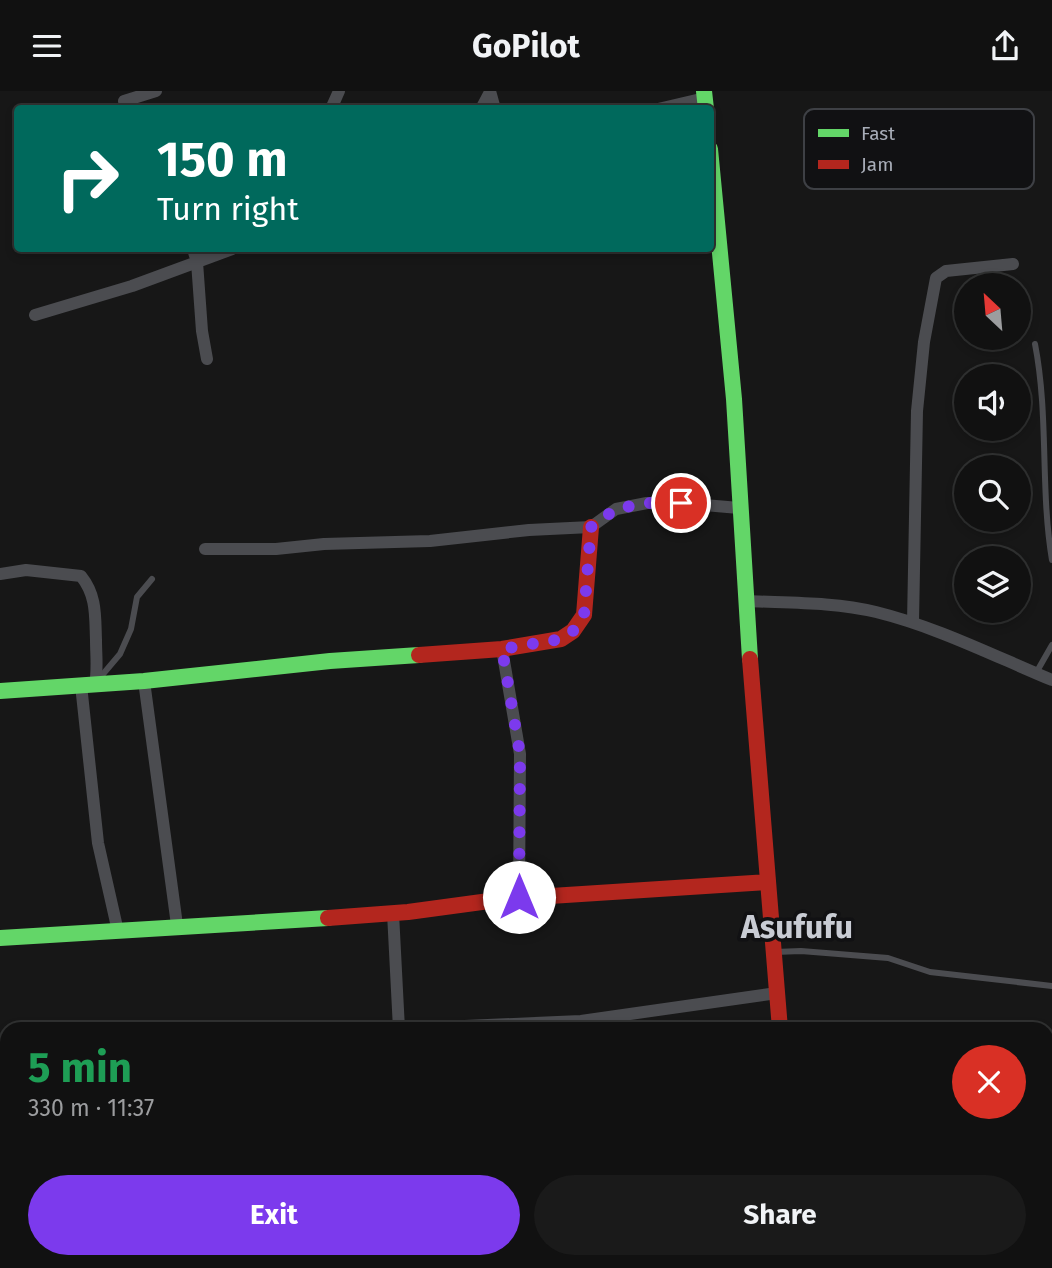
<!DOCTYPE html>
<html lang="en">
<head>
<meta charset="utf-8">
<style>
	:root { --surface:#111; --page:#1a1a1a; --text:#f1f3f6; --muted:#9c9d9f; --line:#303131; --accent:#7c3aed }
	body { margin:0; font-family:"Fira Sans",sans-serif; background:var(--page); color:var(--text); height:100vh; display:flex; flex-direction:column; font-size:26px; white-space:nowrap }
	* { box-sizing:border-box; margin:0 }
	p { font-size:23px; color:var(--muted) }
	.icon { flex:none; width:38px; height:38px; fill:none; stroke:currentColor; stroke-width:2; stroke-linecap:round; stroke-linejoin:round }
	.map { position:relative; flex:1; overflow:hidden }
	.panel { position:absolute; left:0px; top:931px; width:1054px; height:247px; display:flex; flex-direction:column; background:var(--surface); border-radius:21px 21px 0 0; box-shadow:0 4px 10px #0003,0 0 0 2px var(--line) }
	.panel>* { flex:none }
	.guide { position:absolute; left:14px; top:14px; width:700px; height:147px; border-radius:7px; box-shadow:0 4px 10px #0003,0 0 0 2px var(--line); background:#00695c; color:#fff; overflow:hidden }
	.needle { width:46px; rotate:334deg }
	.buttons { position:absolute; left:954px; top:182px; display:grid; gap:14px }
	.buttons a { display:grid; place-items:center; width:77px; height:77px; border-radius:50%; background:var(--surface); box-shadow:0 4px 10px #0003,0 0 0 2px var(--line); font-size:35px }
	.pin { position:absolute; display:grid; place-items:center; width:60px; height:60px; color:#fff; margin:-30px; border:4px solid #fff; border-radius:50%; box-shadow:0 2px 7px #0007 }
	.me { position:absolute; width:77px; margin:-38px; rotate:0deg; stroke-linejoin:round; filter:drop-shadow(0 0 5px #0008) }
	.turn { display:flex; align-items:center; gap:24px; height:147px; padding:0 28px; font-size:32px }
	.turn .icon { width:91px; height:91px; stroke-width:2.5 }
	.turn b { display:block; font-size:49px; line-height:60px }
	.round { display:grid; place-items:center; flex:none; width:74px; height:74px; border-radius:37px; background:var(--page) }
	.overview { display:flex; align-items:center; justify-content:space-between; height:119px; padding:0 28px }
	h1 { font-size:42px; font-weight:700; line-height:52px; color:#1e9e55 }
	.action { display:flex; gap:14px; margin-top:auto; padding:14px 28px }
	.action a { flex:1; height:80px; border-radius:42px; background:var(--accent); color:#fff; font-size:28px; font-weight:700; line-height:80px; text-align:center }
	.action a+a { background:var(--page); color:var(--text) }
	header { display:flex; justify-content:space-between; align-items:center; height:91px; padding:0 28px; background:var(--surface); font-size:32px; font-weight:700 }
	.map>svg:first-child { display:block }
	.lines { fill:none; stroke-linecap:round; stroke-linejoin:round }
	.lane { stroke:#4b4c50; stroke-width:6 }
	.street { stroke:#4b4c50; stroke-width:12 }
	.fast { stroke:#63d668; stroke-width:16 }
	.jam { stroke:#b3261e; stroke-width:16 }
	.route { stroke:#7c3aed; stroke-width:12; stroke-dasharray:0 21.6 }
	.labels { text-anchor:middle; stroke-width:7; stroke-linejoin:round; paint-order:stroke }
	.district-label { font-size:32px; font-weight:bold; fill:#c9ccd4; stroke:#111113 }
	.key { fill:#111113; stroke:#3e4045; stroke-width:2 }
	.key-label { font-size:19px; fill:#a8adb8 }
</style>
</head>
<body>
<header><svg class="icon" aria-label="menu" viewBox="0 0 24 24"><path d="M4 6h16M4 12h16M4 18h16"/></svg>GoPilot<svg class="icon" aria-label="share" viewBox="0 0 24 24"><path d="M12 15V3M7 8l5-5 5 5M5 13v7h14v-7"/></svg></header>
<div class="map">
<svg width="1052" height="1177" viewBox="0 0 1052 1177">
	<rect width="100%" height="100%" fill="#171717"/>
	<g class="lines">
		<!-- lane -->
		<path class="lane" d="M1035 253C1049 325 1040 398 1052 469
			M1036 582 1052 554
			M98 589 120 563 131 538 137 506 152 488
			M775 861 801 860 888 867 930 881 1052 895"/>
		<!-- street -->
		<path class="street" d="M490 0 495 18
			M124 10 156 0
			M331 18 339 0
			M481 18 490 1
			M658 18 705 7
			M193 158 197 171 202 240 207 268
			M35 224 132 195 232 158
			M205 458H276L324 453 430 450 529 439 591 436 616 418 647 412H681L739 417
			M0 483 26 479 81 485C97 505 95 525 96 549 96 565 98 578 95 594
			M747 510C790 512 834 511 876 521 937 536 994 565 1052 589
			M913 531 917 320 924 251 936 187 946 180 1013 173
			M502 558 520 663 519 806
			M144 590 177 834
			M81 594 98 752 117 836
			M393 822 399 938
			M396 938 581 930 777 902
			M0 963H7
			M102 1171 103 1177
			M474 1171 475 1177
			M597 1171 598 1177
			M263 1177 342 1174
			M944 1177 945 1171"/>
		<!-- fast -->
		<path class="fast" d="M704 0 706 18
			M710 58 734 308 750 568
			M0 600 144 590 330 570 419 564
			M0 847 328 827"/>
		<!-- jam -->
		<path class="jam" d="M419 564 502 558 561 548 573 540 584 524 591 436
			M750 568 780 938
			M328 827 408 821 504 808 768 791
			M795 1171 796 1177"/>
	</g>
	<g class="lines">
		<!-- route -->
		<path class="route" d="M519 806 520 663 502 558 561 548 573 540 584 524 591 436 616 418 647 412H681"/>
	</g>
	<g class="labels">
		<!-- district labels -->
		<g class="district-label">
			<text x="797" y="847">Asufufu</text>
		</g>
	</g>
	<!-- legend -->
	<rect x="804" y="18" width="230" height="80" rx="10" class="key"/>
	<rect x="818" y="38" width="31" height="8" fill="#63d668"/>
	<rect x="818" y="69" width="31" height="9" fill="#b3261e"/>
	<g class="key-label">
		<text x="861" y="49">Fast</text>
		<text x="861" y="80">Jam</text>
	</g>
</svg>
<div class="buttons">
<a><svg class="needle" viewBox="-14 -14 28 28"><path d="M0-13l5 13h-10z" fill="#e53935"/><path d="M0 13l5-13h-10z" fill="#9c9d9f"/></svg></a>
<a><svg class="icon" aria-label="sound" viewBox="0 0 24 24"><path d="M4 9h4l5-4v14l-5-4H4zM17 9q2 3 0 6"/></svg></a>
<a><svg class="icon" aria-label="search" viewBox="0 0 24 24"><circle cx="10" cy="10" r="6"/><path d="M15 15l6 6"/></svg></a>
<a><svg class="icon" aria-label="layers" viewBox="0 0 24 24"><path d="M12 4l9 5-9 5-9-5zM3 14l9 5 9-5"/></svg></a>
</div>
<div class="pin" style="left:681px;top:412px;background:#d93025"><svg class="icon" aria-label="arrive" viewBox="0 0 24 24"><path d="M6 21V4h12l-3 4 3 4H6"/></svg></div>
<svg class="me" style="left:519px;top:806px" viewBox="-20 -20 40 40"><circle r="19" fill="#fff"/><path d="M0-13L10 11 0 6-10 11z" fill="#7c3aed"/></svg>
<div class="guide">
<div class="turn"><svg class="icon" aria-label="right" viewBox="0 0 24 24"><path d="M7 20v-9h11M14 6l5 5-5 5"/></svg><div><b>150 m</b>Turn right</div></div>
</div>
<section class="panel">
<div class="overview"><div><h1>5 min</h1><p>330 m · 11:37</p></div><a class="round" style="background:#d93025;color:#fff"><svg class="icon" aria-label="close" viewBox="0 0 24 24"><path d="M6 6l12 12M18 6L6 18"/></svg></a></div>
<div class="action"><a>Exit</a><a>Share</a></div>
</section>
</div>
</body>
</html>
